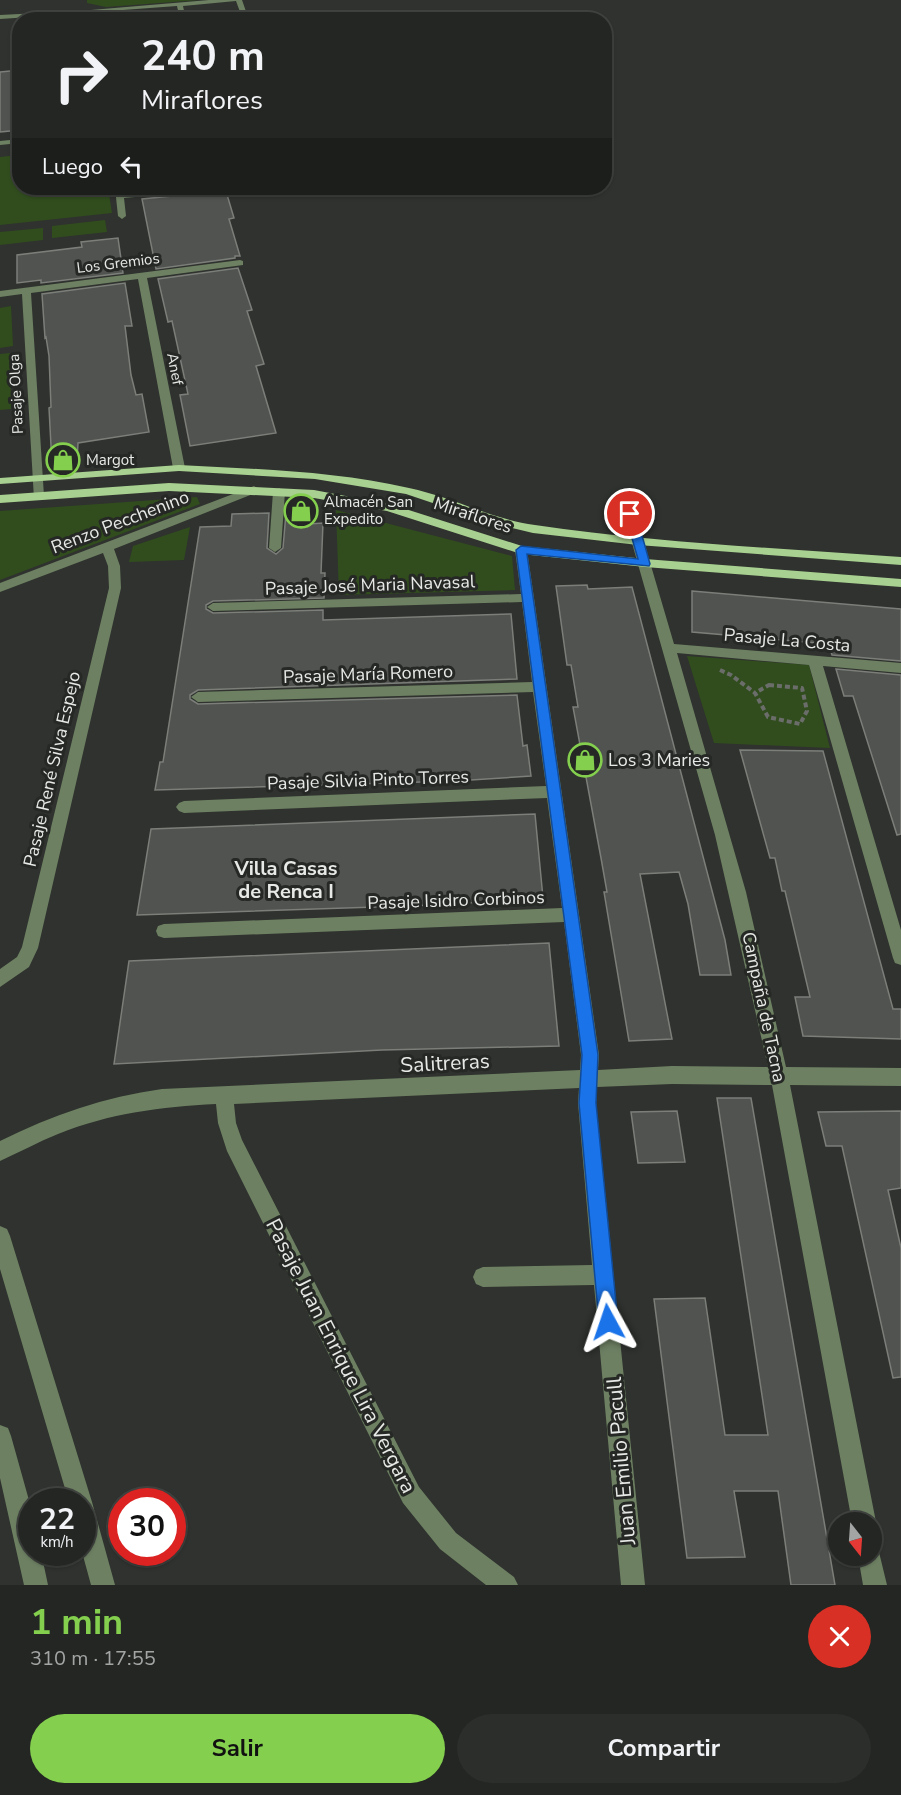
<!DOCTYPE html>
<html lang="es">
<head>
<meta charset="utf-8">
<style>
	:root { --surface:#232622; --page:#2b2e2a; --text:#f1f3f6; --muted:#a3a5a5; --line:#404340; --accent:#84d04e }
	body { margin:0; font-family:"Nunito Sans",sans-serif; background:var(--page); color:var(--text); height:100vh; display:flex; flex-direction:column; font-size:22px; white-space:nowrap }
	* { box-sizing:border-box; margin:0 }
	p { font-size:20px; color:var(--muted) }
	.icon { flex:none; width:33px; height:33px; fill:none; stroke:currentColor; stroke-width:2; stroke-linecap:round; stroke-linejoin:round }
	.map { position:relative; height:1585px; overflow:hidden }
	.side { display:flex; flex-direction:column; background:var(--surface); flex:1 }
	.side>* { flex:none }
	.top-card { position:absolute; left:12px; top:12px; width:600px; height:183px; border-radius:24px; box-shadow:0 2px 4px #0004,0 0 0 2px var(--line); background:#232622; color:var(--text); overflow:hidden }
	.needle { width:39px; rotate:163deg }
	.buttons { position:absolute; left:828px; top:1512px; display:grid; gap:12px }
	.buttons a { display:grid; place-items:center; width:54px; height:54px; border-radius:50%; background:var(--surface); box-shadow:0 2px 4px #0004,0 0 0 2px var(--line); font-size:30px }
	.speed { position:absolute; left:18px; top:1488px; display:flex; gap:12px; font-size:30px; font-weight:700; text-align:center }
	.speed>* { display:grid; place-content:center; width:78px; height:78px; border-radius:50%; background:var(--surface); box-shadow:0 2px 4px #0004,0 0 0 2px var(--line); line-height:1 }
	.speed small { font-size:15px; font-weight:400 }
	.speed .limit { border:9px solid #d22; background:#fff; color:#111 }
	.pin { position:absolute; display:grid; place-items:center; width:51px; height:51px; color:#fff; margin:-26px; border:3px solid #fff; border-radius:50%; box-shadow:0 2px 6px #0007 }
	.me { position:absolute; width:66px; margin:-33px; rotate:355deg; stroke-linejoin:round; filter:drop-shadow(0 0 4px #0008) }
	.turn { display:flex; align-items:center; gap:21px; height:126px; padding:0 30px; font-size:27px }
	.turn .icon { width:78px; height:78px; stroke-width:2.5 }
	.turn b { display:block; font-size:42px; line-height:51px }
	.then { display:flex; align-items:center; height:57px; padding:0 30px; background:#0003; gap:12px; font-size:22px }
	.round { display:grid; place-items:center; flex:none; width:63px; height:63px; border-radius:32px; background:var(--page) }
	.headline { display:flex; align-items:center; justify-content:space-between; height:102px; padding:0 30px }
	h1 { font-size:36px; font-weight:700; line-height:45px; color:var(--accent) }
	.action { display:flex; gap:12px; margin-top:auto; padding:12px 30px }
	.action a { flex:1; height:69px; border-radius:36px; background:var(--accent); color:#111; font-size:24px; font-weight:700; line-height:69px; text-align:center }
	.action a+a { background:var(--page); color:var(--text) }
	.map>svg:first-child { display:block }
	.green { fill:#314d1e }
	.building { fill:#50534f; stroke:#7b7e79; stroke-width:1.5 }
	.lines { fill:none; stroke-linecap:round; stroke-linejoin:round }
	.path { stroke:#6a6d69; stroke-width:4; stroke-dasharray:5 3; stroke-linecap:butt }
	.minor { fill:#6d8062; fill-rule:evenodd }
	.major { fill:#a8d090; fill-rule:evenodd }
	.route { fill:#1a73e8; stroke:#114b97; stroke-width:1.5 }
	.labels { text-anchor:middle; stroke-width:6; stroke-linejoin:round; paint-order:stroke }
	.far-street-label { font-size:15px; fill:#e7e9e6; stroke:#252824 }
	.far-poi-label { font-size:15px; fill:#e7e9e6; stroke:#252824; text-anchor:start }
	.street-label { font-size:18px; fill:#e7e9e6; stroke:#252824 }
	.poi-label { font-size:18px; fill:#e7e9e6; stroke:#252824; text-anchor:start }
	.neighbourhood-label { font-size:20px; font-weight:bold; fill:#e7e9e6; stroke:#252824 }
	.near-street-label { font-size:21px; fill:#e7e9e6; stroke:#252824 }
</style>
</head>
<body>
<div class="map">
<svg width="901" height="1585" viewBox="0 0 901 1585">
	<rect width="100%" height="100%" fill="#2f322e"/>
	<!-- green -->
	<path class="green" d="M87 0H199L106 7 87 3Z
		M19 155 20 188H108L112 213 0 225V157Z
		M105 220 107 232 52 238V226Z
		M43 228V240L0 245V232Z
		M11 306 13 346 0 348V308Z
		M10 353 11 409 0 410V354Z
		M197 497 200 504 0 580V511Z
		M336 510 512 556 515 590 339 595Z
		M190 527 184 560 129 562 133 546Z
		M687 656 809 665 830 748 714 743Z"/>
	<!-- building -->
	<path class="building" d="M20 70V130L0 132V72Z
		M219 188H225L234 218 229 219 240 256H235V258L156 269 142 199 213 192Z
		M118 238 123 273 41 283V280L17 283V255L82 247 81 242Z
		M238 268 252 310 247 311 264 364 256 366 276 433 190 446 180 395 188 394 172 321 168 322 158 279Z
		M125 283 132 326H125L131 375 136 395 142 394 149 432 78 443 77 462 52 465 49 408 51 407 49 356 46 337 45 338 42 294Z
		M309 512V524L323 523 321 573H325L324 598 213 601 206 605V609L213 613 323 610V620L511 614 517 679 198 690 190 695V699L198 704 517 695 523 746 527 745 531 776 455 781 155 790 160 762H163L200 527 231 526 232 514 269 513 267 548 276 554 283 548 286 513Z
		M587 585 588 589 632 587 725 940 731 975H700L688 904 679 872 640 874 672 1039 629 1041 604 892H607L601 858 573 707H578L571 665H567L556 586Z
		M692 591 901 609V661L832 655 829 644 692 632Z
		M836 669 901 675V834L897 835 853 696H844Z
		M740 750 823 751 893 1009H901V1039L803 1036 795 997H810L785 891H782L775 858H770Z
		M535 814 543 898 437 905 137 915 151 829Z
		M549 943 559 1046 382 1050 114 1064 129 961Z
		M717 1098H751L835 1585H791L778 1491H734L745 1557 687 1558 654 1299 705 1298 725 1435H768Z
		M677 1111 685 1162 638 1163 631 1112Z
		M901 1111V1188L888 1190 901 1248V1377L893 1378 842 1146H826L818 1112Z"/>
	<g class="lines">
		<!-- path -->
		<path class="path" d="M720 670 731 675 755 693
			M769 685 802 688 807 711 800 724 768 717 755 693Z"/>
		<!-- minor -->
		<path class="minor" d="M209 0H242L249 20H243L236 1 183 6 186 20H180L177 6 82 13 79 11Z
			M77 11 75 14 0 19V15Z
			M20 139V143L0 145V141Z
			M115 188H123L124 193 190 188H217L213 190 124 198 126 216 122 219 118 216Z
			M240 260 243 261V265L147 278 185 468 179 471 173 468 138 279 31 293 44 496 38 500 34 499 22 294 0 297V291Z
			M254 486 260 490 258 492 114 549 120 566 121 588 38 948 29 967 0 987V969L17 957 22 947 109 588 108 566 103 553 0 592V583Z
			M279 488 285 492 281 548 275 552 269 548 273 492Z
			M626 497 632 501 674 644 901 663V673L823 666 901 930V965L895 963 893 958 809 665 677 653 746 892 786 1067 901 1068V1086L790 1085 876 1522 872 1530V1522H852L772 1085 672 1084 597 1087 596 1103 645 1585H621L594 1285 483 1287 476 1284 473 1277 476 1270 483 1267 592 1265 578 1103 579 1088 234 1104 236 1123 242 1140 419 1487 456 1533 514 1577 518 1585H486L440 1549 403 1503 227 1151 218 1123 216 1104C161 1107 110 1113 58 1134 38 1142 20 1152 0 1161V1141C52 1115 105 1097 162 1089L580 1070 581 1055 564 922 164 938 158 936 156 931 158 926 164 924 562 908 547 798 184 813 179 811 176 807 179 803 184 801 546 786 533 692 198 702 191 697 198 692 532 682 522 602 213 611 207 607 213 603 521 594 515 550 521 546 527 550 534 598 599 1055 598 1070 672 1066 768 1067 715 835 620 501Z
			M0 1226 7 1229 10 1236 92 1502 115 1585H91L82 1552V1502H69L0 1269Z
			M0 1425 8 1428 11 1436 32 1511V1552H41L48 1585H24L0 1478Z
			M872 1545 878 1548 887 1585H863L858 1556H872Z"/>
		<!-- major -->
		<path class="major" d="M179 465C256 469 334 471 409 488 452 497 491 519 535 525 656 543 779 548 901 557V565L638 545 533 533 495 524 406 494 315 479 179 471 0 484V478Z
			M169 483 314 490 393 505 522 546 645 559 901 579V587L645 567 521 554 387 511 314 498 169 491 0 503V495Z"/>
	</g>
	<!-- route -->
	<path class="route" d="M630 511 636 514 650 564 649 566 527 554 598 1055 596 1103 618 1322 615 1329 608 1332 601 1329 599 1322 579 1103 582 1055 516 550 521 546 638 559 625 514Z"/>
	<!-- icons -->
	<defs>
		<g id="shop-ring" transform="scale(1.725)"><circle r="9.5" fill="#252824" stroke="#84d04e" stroke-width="1.5"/><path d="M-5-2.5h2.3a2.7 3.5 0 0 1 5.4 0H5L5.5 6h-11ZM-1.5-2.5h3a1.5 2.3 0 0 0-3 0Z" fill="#84d04e"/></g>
	</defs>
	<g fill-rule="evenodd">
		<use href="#shop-ring" x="63" y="460"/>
		<use href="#shop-ring" x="301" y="511"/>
		<use href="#shop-ring" x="585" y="760"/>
	</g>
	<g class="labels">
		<!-- far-street labels -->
		<g class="far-street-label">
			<text transform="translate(118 263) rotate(-7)" y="5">Los Gremios</text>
			<text transform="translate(175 369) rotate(79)" y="5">Anef</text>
			<text transform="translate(16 394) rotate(-93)" y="5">Pasaje Olga</text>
		</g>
		<!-- far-poi labels -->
		<g class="far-poi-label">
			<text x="86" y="465">Margot</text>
			<text x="324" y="507">Almacén San<tspan x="324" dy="17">Expedito</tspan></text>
		</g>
		<!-- street labels -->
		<g class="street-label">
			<text transform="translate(473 515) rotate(18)" y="6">Miraflores</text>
			<text transform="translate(120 522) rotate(-21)" y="6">Renzo Pecchenino</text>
			<text transform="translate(370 585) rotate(-2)" y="6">Pasaje José Maria Navasal</text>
			<text transform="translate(787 640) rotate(5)" y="6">Pasaje La Costa</text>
			<text transform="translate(368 674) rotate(-2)" y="6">Pasaje María Romero</text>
			<text transform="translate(52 769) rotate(-77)" y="6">Pasaje René Silva Espejo</text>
			<text transform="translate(368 780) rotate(-2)" y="6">Pasaje Silvia Pinto Torres</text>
			<text transform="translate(456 900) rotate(-2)" y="6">Pasaje Isidro Corbinos</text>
			<text transform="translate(764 1007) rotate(78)" y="6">Campaña de Tacna</text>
		</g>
		<!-- poi labels -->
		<g class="poi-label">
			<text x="608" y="766">Los 3 Maries</text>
		</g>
		<!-- neighbourhood labels -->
		<g class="neighbourhood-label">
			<text x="286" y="875">Villa Casas<tspan x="286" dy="23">de Renca I</tspan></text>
		</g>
		<!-- near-street labels -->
		<g class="near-street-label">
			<text transform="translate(445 1063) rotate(-3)" y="7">Salitreras</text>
			<text transform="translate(341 1356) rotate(63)" y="7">Pasaje Juan Enrique Lira Vergara</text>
			<text transform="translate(621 1461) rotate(-95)" y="7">Juan Emilio Pacull</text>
		</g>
	</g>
</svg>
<div class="buttons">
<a><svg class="needle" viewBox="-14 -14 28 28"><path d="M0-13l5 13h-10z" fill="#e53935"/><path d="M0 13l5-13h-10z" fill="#a3a5a5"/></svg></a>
</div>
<div class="speed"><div>22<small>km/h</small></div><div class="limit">30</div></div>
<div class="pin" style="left:630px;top:514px;background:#d93025"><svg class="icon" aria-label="arrive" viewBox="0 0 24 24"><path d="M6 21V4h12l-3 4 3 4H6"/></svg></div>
<svg class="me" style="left:608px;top:1322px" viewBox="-20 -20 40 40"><path d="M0-17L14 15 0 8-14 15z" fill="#1a73e8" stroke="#fff" stroke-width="4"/></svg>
<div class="top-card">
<div class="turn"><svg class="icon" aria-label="right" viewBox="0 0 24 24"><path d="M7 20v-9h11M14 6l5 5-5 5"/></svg><div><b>240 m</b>Miraflores</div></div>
<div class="then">Luego<svg class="icon" aria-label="left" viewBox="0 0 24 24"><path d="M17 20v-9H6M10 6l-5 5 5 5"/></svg></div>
</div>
</div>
<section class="side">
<div class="headline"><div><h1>1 min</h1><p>310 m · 17:55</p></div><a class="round" style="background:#d93025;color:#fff"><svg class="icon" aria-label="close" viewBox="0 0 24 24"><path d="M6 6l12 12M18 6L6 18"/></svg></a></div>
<div class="action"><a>Salir</a><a>Compartir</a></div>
</section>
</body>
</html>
